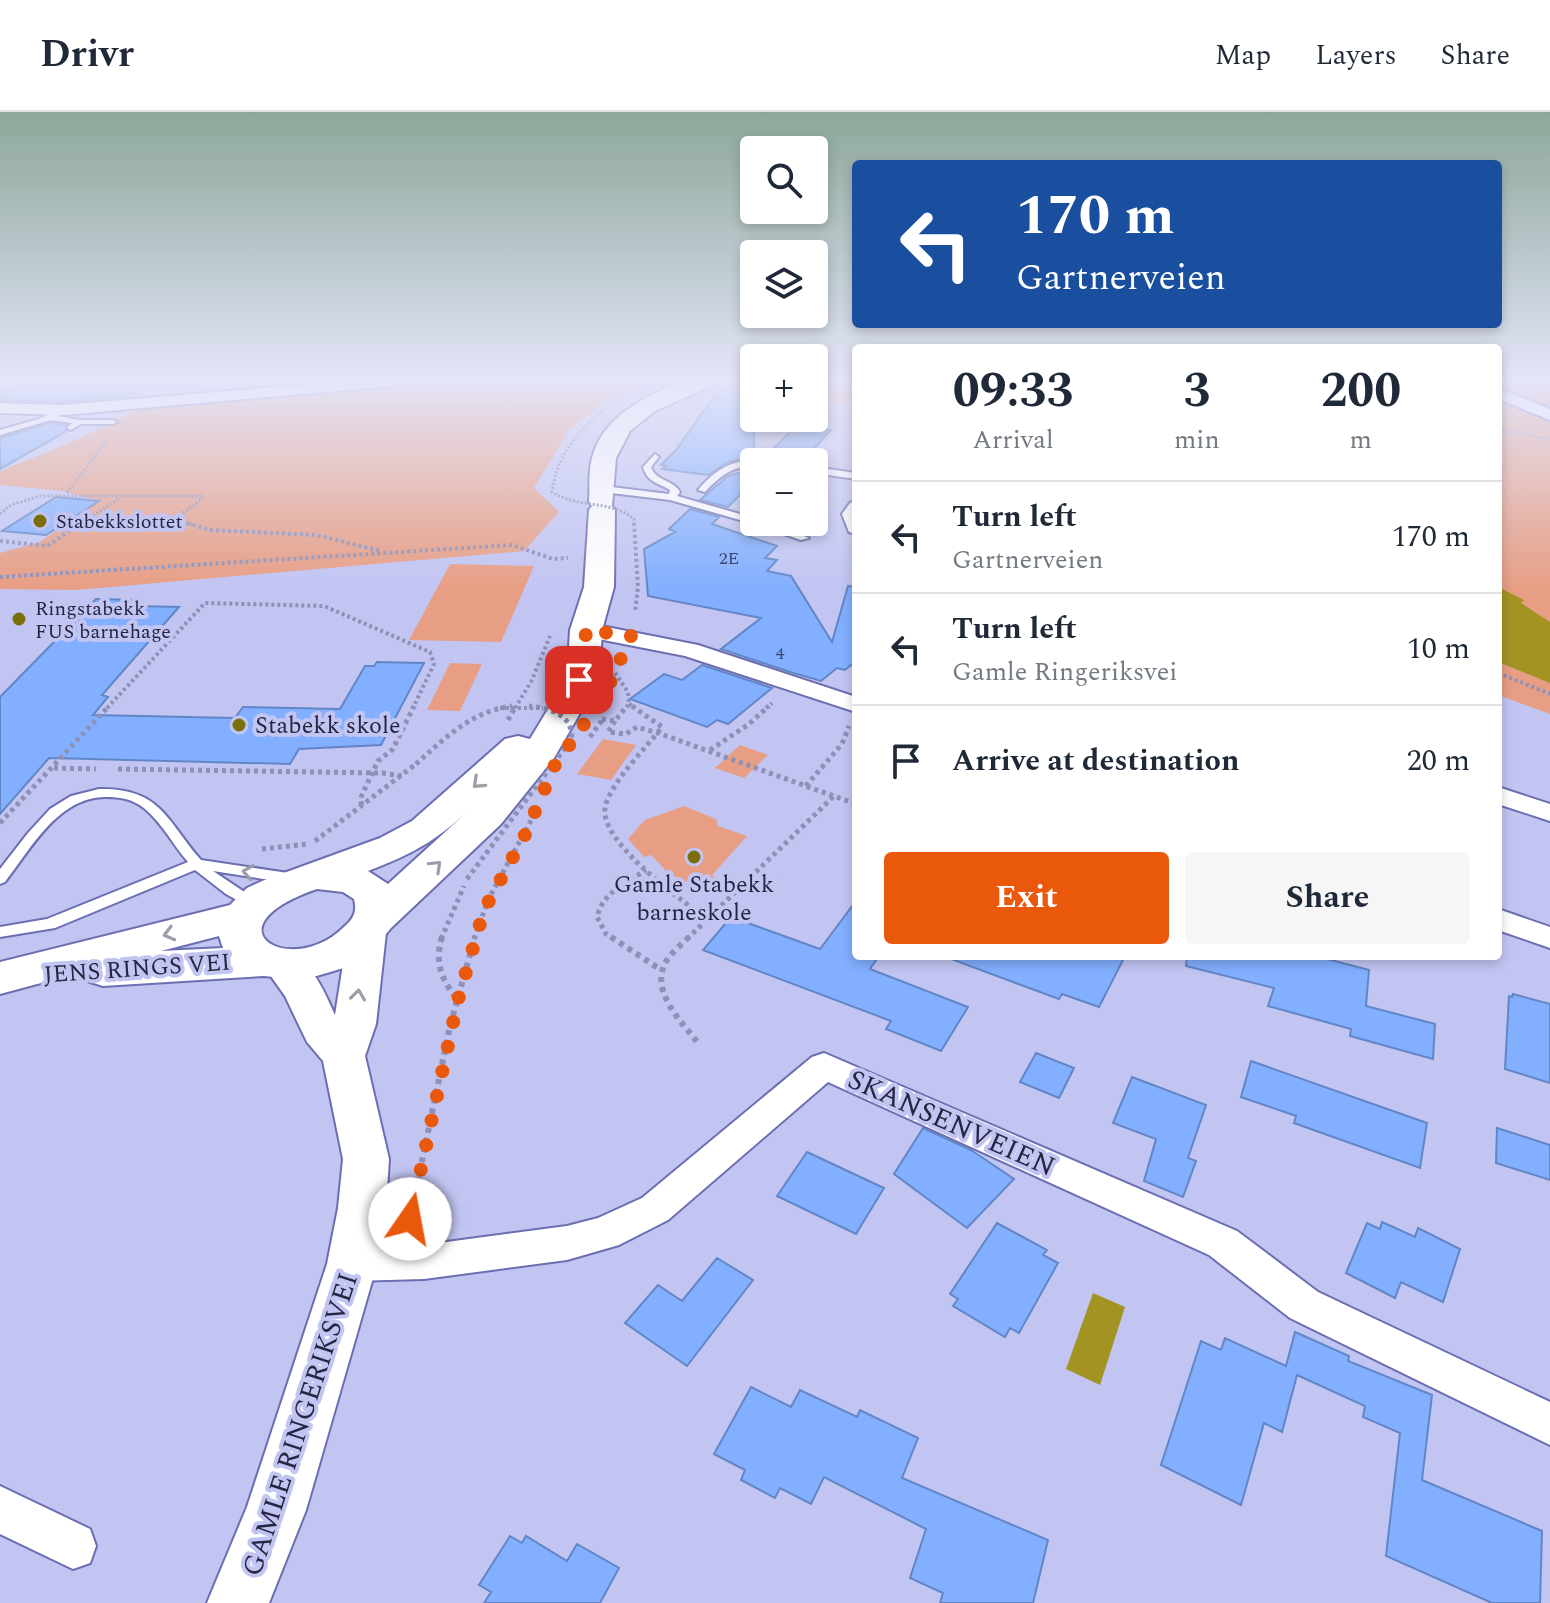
<!DOCTYPE html>
<html lang="en">
<head>
<meta charset="utf-8">
<style>
	:root { --surface:#fff; --page:#f6f6f7; --text:#1f2937; --muted:#747a83; --line:#e0e1e3; --accent:#ea580c }
	body { margin:0; font-family:Spectral,serif; background:var(--page); color:var(--text); height:100vh; display:flex; flex-direction:column; font-size:30px; white-space:nowrap }
	* { box-sizing:border-box; margin:0 }
	p { font-size:26px; color:var(--muted) }
	.icon { flex:none; width:44px; height:44px; fill:none; stroke:currentColor; stroke-width:2; stroke-linecap:round; stroke-linejoin:round }
	.map { position:relative; flex:1; overflow:hidden }
	.drawer { position:absolute; left:852px; top:232px; width:650px; height:616px; display:flex; flex-direction:column; background:var(--surface); border-radius:8px; box-shadow:0 4px 12px #0003 }
	.drawer>* { flex:none }
	.banner { position:absolute; left:852px; top:48px; width:650px; height:168px; border-radius:8px; box-shadow:0 4px 12px #0003; background:#1a4fa0; color:#fff; overflow:hidden }
	.fabs { position:absolute; left:740px; top:24px; display:grid; gap:16px }
	.fabs a { display:grid; place-items:center; width:88px; height:88px; border-radius:8px; background:var(--surface); box-shadow:0 4px 12px #0003; font-size:40px }
	.pin { position:absolute; display:grid; place-items:center; width:68px; height:68px; color:#fff; margin:-34px; border-radius:16px; box-shadow:0 4px 12px #0006 }
	.me { position:absolute; width:88px; margin:-44px; rotate:12deg; stroke-linejoin:round; filter:drop-shadow(0 0 6px #0008) }
	.turn { display:flex; align-items:center; gap:28px; height:168px; padding:0 32px; font-size:36px }
	.turn .icon { width:104px; height:104px; stroke-width:2.5 }
	.turn b { display:block; font-size:56px; line-height:68px }
	.eta { display:flex; justify-content:space-evenly; align-items:center; height:136px; text-align:center }
	.eta b { font-size:48px; font-weight:700; line-height:56px }
	.button { display:flex; gap:16px; margin-top:auto; padding:16px 32px }
	.button a { flex:1; height:92px; border-radius:8px; background:var(--accent); color:#fff; font-size:32px; font-weight:700; line-height:92px; text-align:center }
	.button a+a { background:var(--page); color:var(--text) }
	ul { padding:0; list-style:none }
	li { display:flex; align-items:center; gap:24px; height:112px; padding:0 32px; border-top:2px solid var(--line) }
	li div { flex:1 }
	li b { display:block; font-size:30px }
	li em { font-style:normal }
	header { display:flex; align-items:center; gap:48px; box-sizing:border-box; height:112px; padding:0 40px; background:var(--surface); border-bottom:2px solid var(--line) }
	header strong { font-size:38px }
	nav { display:flex; gap:44px; margin-inline-start:auto; font-size:28px }
	.map>svg:first-child { display:block }
	.green { fill:#e79e84 }
	.water { fill:#a29323 }
	.building { fill:#82afff; stroke:#6286c5; stroke-width:2 }
	.lines { fill:none; stroke-linecap:round; stroke-linejoin:round }
	.service-casing { stroke:#6c6eb2; stroke-width:4 }
	.minor-casing { stroke:#6c6eb2; stroke-width:4 }
	.tertiary-casing { stroke:#6c6eb2; stroke-width:4 }
	.secondary-casing { stroke:#6c6eb2; stroke-width:4 }
	.path-far3 { stroke:#8e90b7; stroke-width:3; stroke-dasharray:2 2; stroke-linecap:butt }
	.path-far2 { stroke:#8e90b7; stroke-width:4; stroke-dasharray:3 3; stroke-linecap:butt }
	.path-far1 { stroke:#8e90b7; stroke-width:5; stroke-dasharray:4 4; stroke-linecap:butt }
	.path { stroke:#8e90b7; stroke-width:6; stroke-dasharray:5 5; stroke-linecap:butt }
	.service { fill:#fff; fill-rule:evenodd }
	.minor { fill:#fff; fill-rule:evenodd }
	.tertiary { fill:#fff; fill-rule:evenodd }
	.secondary { fill:#fff; fill-rule:evenodd }
	.path-bridge-far2 { stroke:#8e90b7; stroke-width:3; stroke-dasharray:2 2; stroke-linecap:butt }
	.path-bridge-far1 { stroke:#8e90b7; stroke-width:4; stroke-dasharray:3 3; stroke-linecap:butt }
	.path-bridge { stroke:#8e90b7; stroke-width:5; stroke-dasharray:4 4; stroke-linecap:butt }
	.oneway { stroke:#9d9daa }
	.route { stroke:#ea580c; stroke-width:14; stroke-dasharray:0 25.2 }
	.poi-dot { fill:#7b6f0c; stroke:#c2c5f2; stroke-width:3 }
	.labels { text-anchor:middle; stroke-width:8; stroke-linejoin:round; paint-order:stroke }
	.far-number-label { font-size:18px; fill:#3d4872 }
	.far-poi-label { font-size:20px; fill:#262643; stroke:#c2c5f2; text-anchor:start }
	.poi-label { font-size:24px; fill:#262643; stroke:#c2c5f2; text-anchor:start }
	.street-label { font-size:24px; fill:#262643; stroke:#c2c5f2 }
	.near-street-label { font-size:28px; fill:#262643; stroke:#c2c5f2 }
</style>
</head>
<body>
<header>
<strong>Drivr</strong>
<nav><a>Map</a><a>Layers</a><a>Share</a></nav>
</header>
<div class="map">
<svg width="1550" height="1491" viewBox="0 0 1550 1491">
	<rect width="100%" height="100%" fill="#c2c5f2"/>
	<!-- green -->
	<path class="green" d="M416 268H653L606 289 569 318 534 376 559 400 524 439 76 478 0 477V441L40 430 98 389 63 379 0 373V359L65 333 139 297Z
		M814 268H856V290L814 291Z
		M1550 268V602L1498 583V271Z
		M450 452 534 454 501 530 409 528Z
		M450 551 482 552 460 599 427 598Z
		M603 627 636 633 611 668 577 662Z
		M740 633 768 643 744 666 715 656Z
		M684 694 716 707 718 714 747 724 712 763 719 767 706 779 668 761 651 743 644 745 628 727 645 708Z"/>
	<!-- water -->
	<path class="water" d="M1498 475 1524 488 1521 491 1550 510V571L1498 550Z
		M1093 1181 1125 1195 1100 1273 1066 1257Z"/>
	<!-- building -->
	<path class="building" d="M34 268H157L129 284 63 290 0 288V281Z
		M748 268H754V345L728 350 708 363 662 357 666 354 661 353 676 338 717 280Z
		M51 311 66 313 67 319 0 357V326Z
		M796 314 831 318 802 350 764 346Z
		M754 357V370L749 369 752 371 728 395 700 388 728 364Z
		M56 385 99 389 46 423 2 419Z
		M690 397 719 405 712 412 777 434 765 446 777 448 767 459 791 464 832 530 848 474 856 475V549L845 558 837 556 821 569 790 560 721 537 761 506 648 484 644 437 675 420 669 417Z
		M96 487 140 488 134 494 179 495 102 583 108 585 93 603 235 606 243 595 340 597 365 554H374L377 550 424 551 381 633 299 637 290 652 49 646 0 702V585Z
		M702 553 772 576 728 612 717 608 707 615 630 587 664 562 682 568Z
		M856 789V844H879L870 857 968 895 941 939 886 917 891 909 703 838 731 805 820 837Z
		M952 844H1125L1099 895 1062 882 1059 887 951 847Z
		M1187 844H1316L1369 858 1366 894 1435 912 1433 947 1350 924 1351 917 1268 894 1274 876 1186 854Z
		M1513 882 1550 892V971L1505 957 1509 884 1512 885Z
		M1036 941 1074 956 1059 986 1020 970Z
		M1251 949 1427 1011 1420 1056 1294 1011 1296 1004 1241 985Z
		M1132 965 1206 993 1188 1046 1196 1049 1183 1085 1144 1069 1156 1027 1113 1011Z
		M923 1016 971 1038 1014 1067 967 1116 894 1062Z
		M1497 1016 1550 1033V1068L1496 1051Z
		M807 1040 884 1076 856 1122 777 1084Z
		M1382 1110 1415 1125 1418 1116 1460 1137 1443 1190 1401 1170 1395 1186 1346 1161 1367 1111 1380 1117Z
		M997 1111 1047 1138 1043 1143 1058 1151 1019 1221 1010 1216 1005 1225 953 1194 958 1187 950 1182Z
		M717 1146 753 1168 687 1254 625 1211 658 1173 682 1189Z
		M1295 1220 1349 1244 1348 1249 1432 1283 1422 1368 1542 1419 1540 1491H1492L1386 1444 1400 1321 1363 1305 1365 1294 1297 1263 1282 1320 1264 1311 1241 1393 1161 1353 1201 1229 1221 1238 1225 1226 1286 1254Z
		M751 1275 791 1295 800 1278 857 1305 860 1298 918 1326 902 1366 1048 1428 1033 1491H940L943 1481 910 1466 926 1417 824 1365 811 1392 780 1376 775 1386 741 1368 745 1358 714 1342Z
		M510 1424 522 1431 526 1424 567 1449 577 1432 619 1456 600 1491H484L491 1480 479 1473Z"/>
	<g class="lines">
		<!-- service casing -->
		<g class="service-casing">
			<path id="service" d="M856 276V281H851V277Z
				M63 296 67 298 58 304 79 308H113L117 310 113 312H81L71 318 67 316 72 311 51 308 0 323V318L39 307Z
				M655 342 659 345 651 355C656 370 673 367 680 380L677 384 754 406V410H767L809 426 801 428 754 412 670 388 603 380 599 377 603 374 669 382 670 378C658 371 647 370 643 355Z
				M754 348 758 350H754V354C732 354 720 364 705 380L698 378C714 359 729 349 754 348Z
				M814 355 856 361V367L814 361Z
				M99 677C161 676 166 708 201 748L295 762 302 767 295 772 213 759 258 789 260 792 258 795 253 797 226 782 195 758 55 816 0 825V815L47 807 188 750C173 733 163 712 145 697 133 687 121 685 105 685 57 686 31 737 5 770L0 772V757L28 721 50 697 71 684Z"/>
		</g>
		<!-- minor casing -->
		<g class="minor-casing">
			<path id="minor" d="M358 268H422L415 272 63 303 0 301V291L63 293Z
				M1498 276 1550 297V308L1498 287Z
				M856 389V422L849 420 842 402 850 391Z
				M586 511 698 533 856 585V600L685 544 578 523 575 518Z
				M1498 675 1550 692V709L1498 692Z
				M1498 797 1550 815V836L1498 818Z
				M824 941 1237 1119 1318 1180 1550 1290V1333L1290 1206 1209 1143 828 970 668 1108 619 1133 567 1148 424 1167 352 1169 338 1164 332 1152 338 1140 352 1135 424 1133 567 1114 598 1106 642 1086 812 945Z
				M0 1374 90 1417 96 1434 90 1451 73 1457 0 1422Z"/>
		</g>
		<!-- tertiary casing -->
		<g class="tertiary-casing">
			<path id="tertiary" d="M367 808 381 812 386 821 376 912 365 944 389 1047 386 1096 377 1152 306 1398 269 1491H207L247 1395 327 1152 338 1096 343 1047 323 949 307 930 285 884 263 853 269 843C306 833 322 875 335 903L348 821 353 812Z"/>
		</g>
		<!-- secondary casing -->
		<g class="secondary-casing">
			<path id="secondary" d="M684 268H715L713 273 655 299 630 319 616 346 612 394 615 398 614 475 602 518 600 552 590 584 554 646 501 712 391 816 370 841 347 855 303 868 264 864 103 874 87 869 82 860 0 882V850L230 793 247 776 262 769 380 726 412 709 505 627 518 624 530 627 556 584 568 552 570 518 584 475 589 398 592 394 589 390C590 376 588 360 592 346 603 304 647 283 684 268ZM477 691 388 772 368 759C418 740 438 727 477 691ZM317 777 343 780 354 787C357 799 354 806 345 814 292 868 203 816 317 777ZM219 824 223 836 161 839Z"/>
		</g>
		<!-- path-far3 -->
		<path class="path-far3" d="M1498 317 1550 327
			M67 381 106 329
			M0 402 11 393 40 384H203C175 418 125 416 85 409L120 386
			M171 407 194 413
			M78 413 85 409"/>
		<!-- path-far2 -->
		<path class="path-far2" d="M101 411H145
			M187 411 210 418 316 423 381 439
			M0 429 47 434 81 411
			M0 465 512 433 553 447 568 446
			M615 561 628 580 629 592 626 596
			M1498 561 1550 582
			M629 592 635 596
			M107 596 205 491 324 494 430 540 434 552 413 596
			M515 596 531 570 550 524
			M766 596 772 591"/>
		<!-- path-far1 -->
		<path class="path-far1" d="M632 594 662 615C647 635 609 672 605 696 600 731 683 789 708 808
			M602 607 615 609 627 594
			M508 608 516 594
			M615 609 608 620 626 622 637 615 658 621 856 692
			M590 625 603 607
			M710 638 749 612 769 594
			M54 656 96 657
			M118 657 382 661 402 664
			M806 674 842 632 849 614
			M362 693 360 687 378 649 393 637 414 594
			M0 711 109 594
			M315 729 416 652
			M262 737 308 732
			M441 827 464 774
			M474 827 488 788 534 703
			M614 827 606 822 597 805C603 780 626 771 646 758
			M687 827 834 684"/>
		<!-- path -->
		<path class="path" d="M442 825C434 851 442 869 458 888
			M611 825 661 858
			M689 825C682 832 672 840 667 848 648 878 681 909 698 931
			M401 1115 410 1107 450 914 475 825"/>
		<!-- service -->
		<use href="#service" class="service"/>
		<!-- minor -->
		<use href="#minor" class="minor"/>
		<!-- tertiary -->
		<use href="#tertiary" class="tertiary"/>
		<!-- secondary -->
		<use href="#secondary" class="secondary"/>
		<!-- path-bridge-far2 -->
		<path class="path-bridge-far2" d="M605 297C577 320 557 343 552 380 577 397 610 387 634 407V413"/>
		<!-- path-bridge-far1 -->
		<path class="path-bridge-far1" d="M634 411 638 475 635 500
			M500 596H543"/>
		<!-- path-bridge -->
		<path class="path-bridge" d="M416 652C445 626 472 599 512 594
			M467 767 571 628C575 603 549 596 529 594"/>
	</g>
	<!-- one-way arrows -->
	<defs><path id="oneway-chevron" d="M-2-3.5L2.5 0L-2 3.5" fill="none" stroke-width="1.6" stroke-linecap="round" stroke-linejoin="round" transform="scale(2)"/></defs>
	<g class="oneway">
		<use href="#oneway-chevron" transform="translate(478 671) rotate(137)"/>
		<use href="#oneway-chevron" transform="translate(436 754) rotate(-44)"/>
		<use href="#oneway-chevron" transform="translate(248 760) rotate(-171)"/>
		<use href="#oneway-chevron" transform="translate(169 822) rotate(165)"/>
		<use href="#oneway-chevron" transform="translate(358 883) rotate(-83)"/>
	</g>
	<!-- sky -->
	<linearGradient id="sky" x2="0" y2="1"><stop stop-color="#8ca799"/><stop offset="0.56" stop-color="#e4e5f9"/><stop offset="1" stop-color="#e4e5f9" stop-opacity="0"/></linearGradient>
	<rect width="1550" height="477" fill="url(#sky)"/>
	<g class="lines">
		<!-- route -->
		<path class="route" d="M410 1107 458 888 484 798 524 725 555 653 604 584 631 524 586 518 584 552 579 568"/>
	</g>
	<!-- markers -->
	<g class="poi-dot">
		<circle cx="40" cy="409" r="8"/>
		<circle cx="19" cy="507" r="8"/>
		<circle cx="239" cy="613" r="8"/>
		<circle cx="694" cy="745" r="8"/>
	</g>
	<g class="labels">
		<!-- far-number labels -->
		<g class="far-number-label">
			<text x="729" y="452">2E</text>
			<text x="780" y="547">4</text>
		</g>
		<!-- far-poi labels -->
		<g class="far-poi-label">
			<text x="56" y="416">Stabekkslottet</text>
			<text x="35" y="503">Ringstabekk<tspan x="35" dy="23">FUS barnehage</tspan></text>
		</g>
		<!-- poi labels -->
		<g class="poi-label">
			<text x="255" y="621">Stabekk skole</text>
			<text x="694" y="780" text-anchor="middle">Gamle Stabekk<tspan x="694" dy="28">barneskole</tspan></text>
		</g>
		<!-- street labels -->
		<g class="street-label">
			<text transform="translate(137 856) rotate(-4)" y="8">JENS RINGS VEI</text>
		</g>
		<!-- near-street labels -->
		<g class="near-street-label">
			<text transform="translate(952 1010) rotate(24)" y="10">SKANSENVEIEN</text>
			<text transform="translate(299 1312) rotate(-72)" y="10">GAMLE RINGERIKSVEI</text>
		</g>
	</g>
</svg>
<div class="fabs">
<a><svg class="icon" aria-label="search" viewBox="0 0 24 24"><circle cx="10" cy="10" r="6"/><path d="M15 15l6 6"/></svg></a>
<a><svg class="icon" aria-label="layers" viewBox="0 0 24 24"><path d="M12 4l9 5-9 5-9-5zM3 14l9 5 9-5"/></svg></a>
<a>+</a>
<a>−</a>
</div>
<div class="pin" style="left:579px;top:568px;background:#d93025"><svg class="icon" aria-label="arrive" viewBox="0 0 24 24"><path d="M6 21V4h12l-3 4 3 4H6"/></svg></div>
<svg class="me" style="left:410px;top:1107px" viewBox="-20 -20 40 40"><circle r="19" fill="#fff"/><path d="M0-13L10 11 0 6-10 11z" fill="#ea580c"/></svg>
<div class="banner">
<div class="turn"><svg class="icon" aria-label="left" viewBox="0 0 24 24"><path d="M17 20v-9H6M10 6l-5 5 5 5"/></svg><div><b>170 m</b>Gartnerveien</div></div>
</div>
<section class="drawer">
<div class="eta">
<div><b>09:33</b><p>Arrival</p></div>
<div><b>3</b><p>min</p></div>
<div><b>200</b><p>m</p></div>
</div>
<ul>
<li><svg class="icon" aria-label="left" viewBox="0 0 24 24"><path d="M17 20v-9H6M10 6l-5 5 5 5"/></svg><div><b>Turn left</b><p>Gartnerveien</p></div><em>170 m</em></li>
<li><svg class="icon" aria-label="left" viewBox="0 0 24 24"><path d="M17 20v-9H6M10 6l-5 5 5 5"/></svg><div><b>Turn left</b><p>Gamle Ringeriksvei</p></div><em>10 m</em></li>
<li><svg class="icon" aria-label="arrive" viewBox="0 0 24 24"><path d="M6 21V4h12l-3 4 3 4H6"/></svg><div><b>Arrive at destination</b></div><em>20 m</em></li>
</ul>
<div class="button"><a>Exit</a><a>Share</a></div>
</section>
</div>
</body>
</html>
